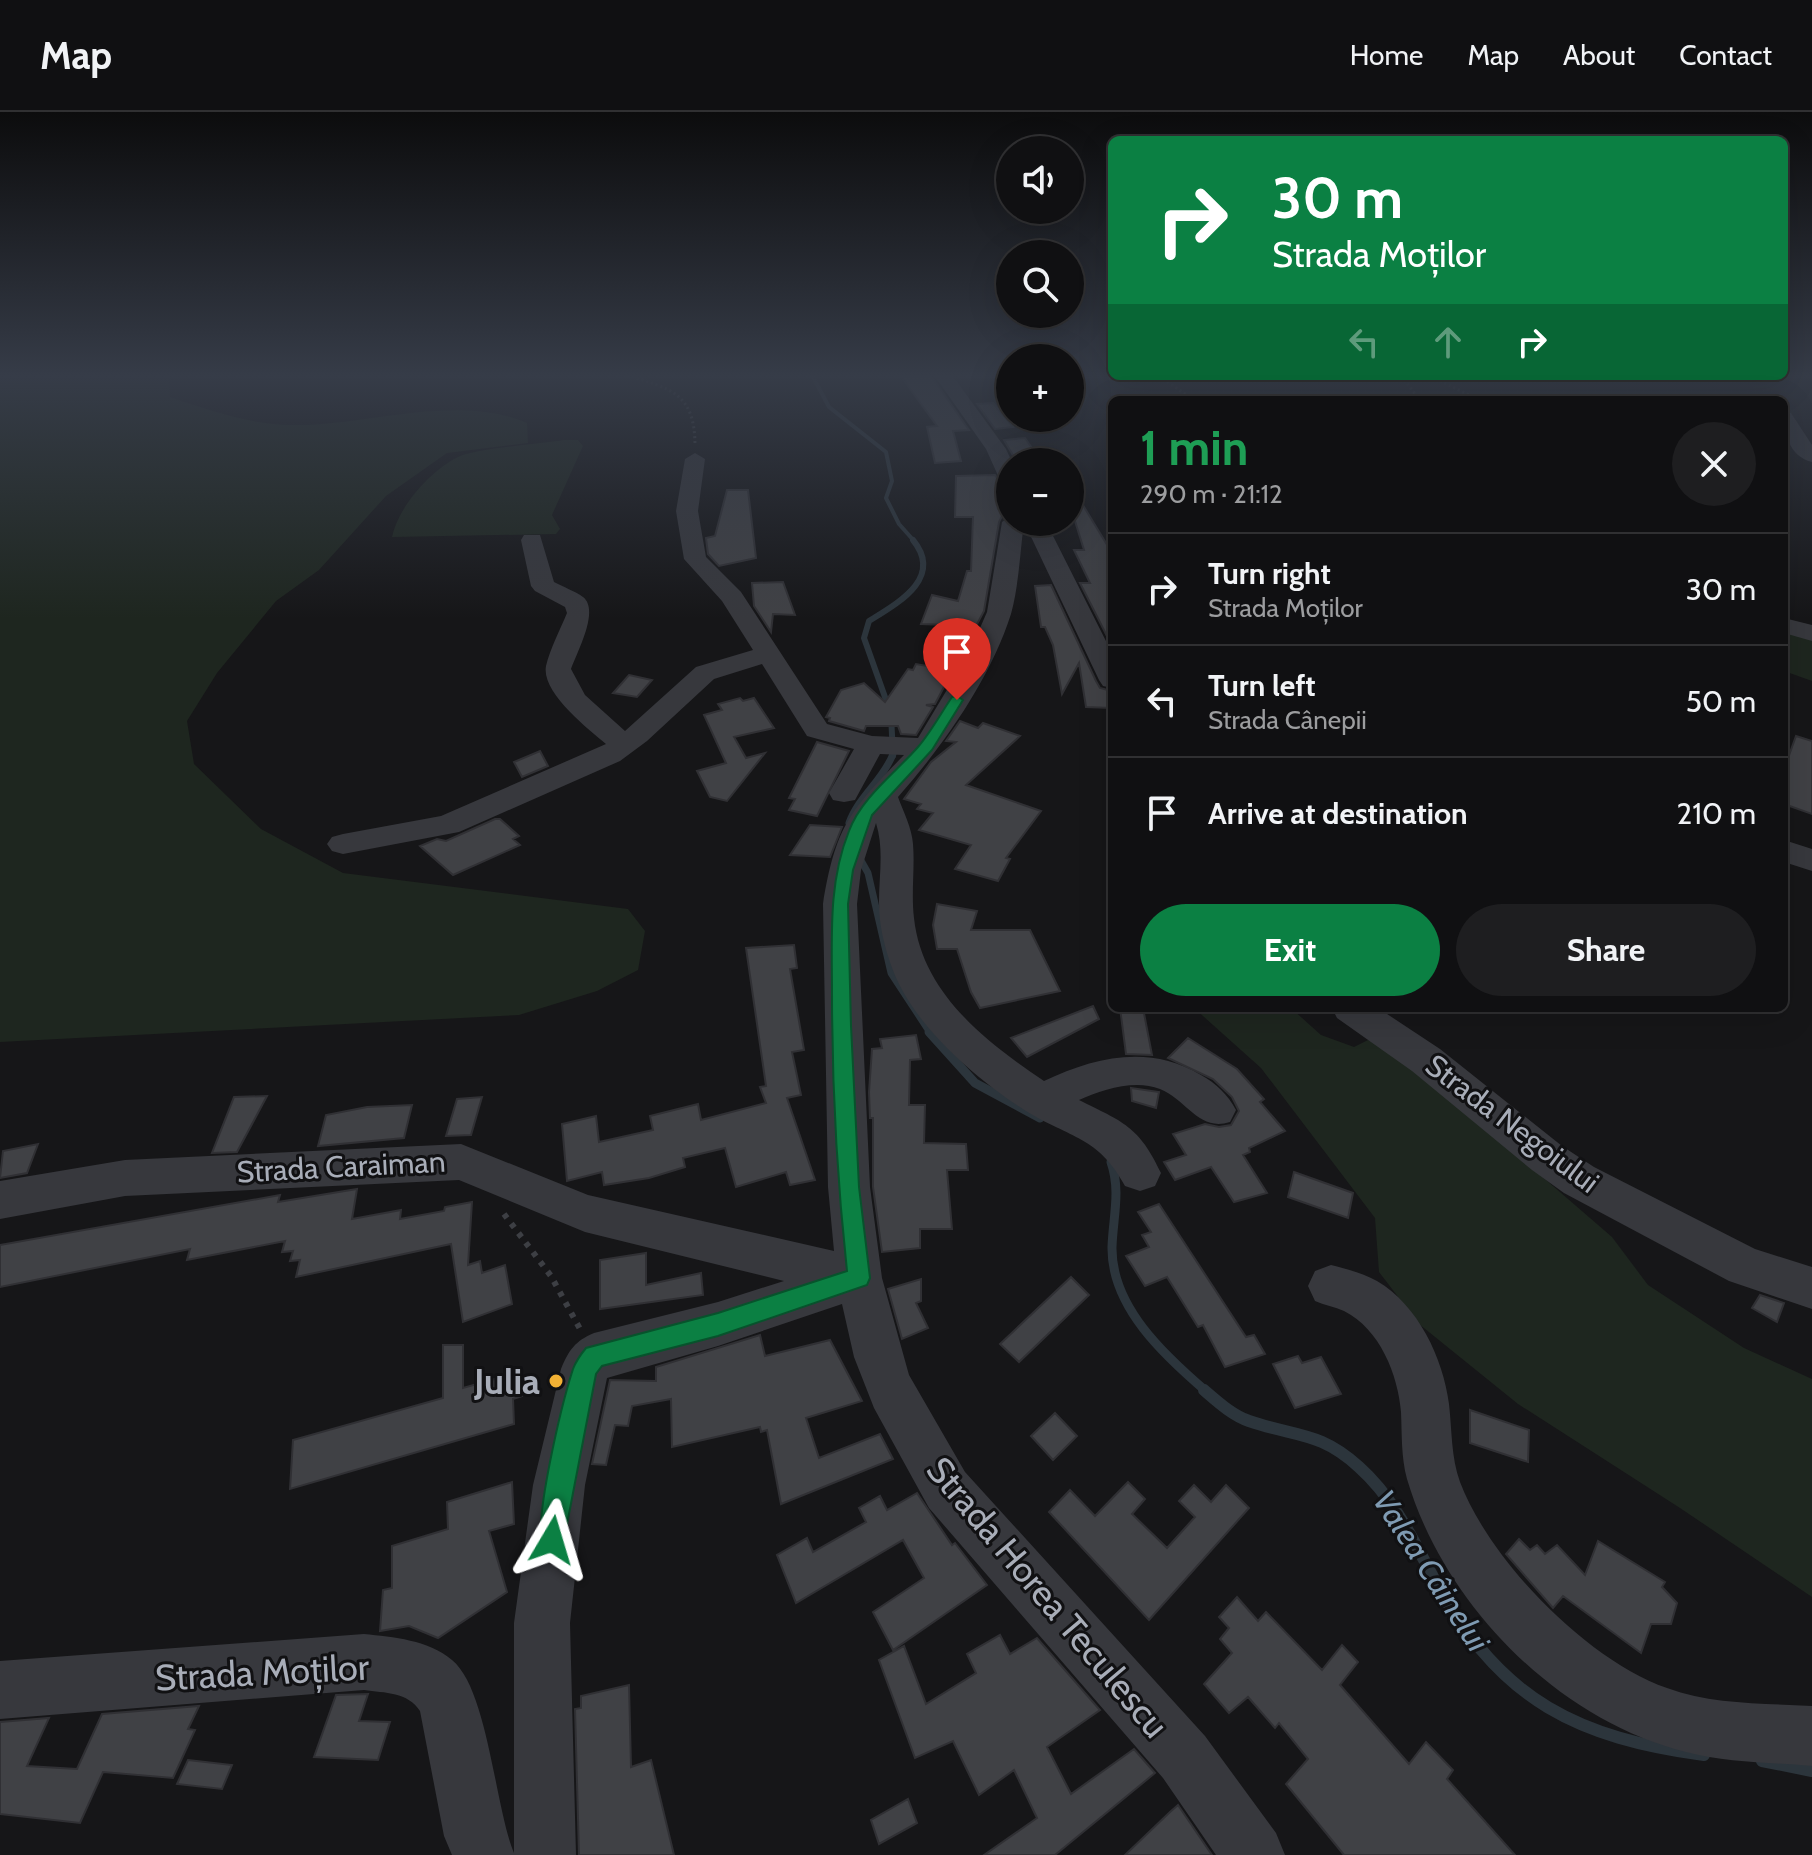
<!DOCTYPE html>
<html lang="en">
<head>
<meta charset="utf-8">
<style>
	:root { --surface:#101012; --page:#1e1e20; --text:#f1f3f6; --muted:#9c9d9f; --line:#303032; --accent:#0b8043 }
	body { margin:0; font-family:Cabin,sans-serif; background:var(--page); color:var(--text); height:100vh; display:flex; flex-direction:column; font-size:30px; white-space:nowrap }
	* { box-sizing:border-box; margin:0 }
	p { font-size:26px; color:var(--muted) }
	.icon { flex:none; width:44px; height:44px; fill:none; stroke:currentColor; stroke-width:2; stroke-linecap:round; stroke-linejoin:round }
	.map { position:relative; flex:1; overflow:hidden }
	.details { position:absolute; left:1108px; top:284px; width:680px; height:616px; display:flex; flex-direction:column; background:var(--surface); border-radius:12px; box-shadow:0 8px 32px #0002,0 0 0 2px var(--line) }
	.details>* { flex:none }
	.banner { position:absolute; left:1108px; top:24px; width:680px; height:244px; border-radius:12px; box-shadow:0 8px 32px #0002,0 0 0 2px var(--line); background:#0b8043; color:#fff; overflow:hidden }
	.buttons { position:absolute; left:996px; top:24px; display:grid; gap:16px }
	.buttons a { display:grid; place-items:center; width:88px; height:88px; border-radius:50%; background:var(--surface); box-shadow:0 8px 32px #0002,0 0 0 2px var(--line); font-size:40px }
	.pin { position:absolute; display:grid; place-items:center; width:68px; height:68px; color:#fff; margin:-82px -34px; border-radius:50% 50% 50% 0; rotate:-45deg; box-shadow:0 0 8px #0007 }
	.pin .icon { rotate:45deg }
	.me { position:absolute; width:88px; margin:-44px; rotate:7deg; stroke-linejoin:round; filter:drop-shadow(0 0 6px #0008) }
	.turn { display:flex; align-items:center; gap:28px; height:168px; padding:0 32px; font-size:36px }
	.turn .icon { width:104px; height:104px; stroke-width:2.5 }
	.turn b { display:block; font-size:56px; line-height:68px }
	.lanes { display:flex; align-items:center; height:76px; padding:0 32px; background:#0003; justify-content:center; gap:40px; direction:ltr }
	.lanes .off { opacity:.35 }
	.round { display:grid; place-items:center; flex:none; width:84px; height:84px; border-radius:42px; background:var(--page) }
	.summary { display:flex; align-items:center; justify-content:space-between; height:136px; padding:0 32px }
	h1 { font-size:48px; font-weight:800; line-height:60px; color:#1e9e55 }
	.primary-button { display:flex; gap:16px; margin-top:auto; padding:16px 32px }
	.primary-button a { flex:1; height:92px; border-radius:48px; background:var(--accent); color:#fff; font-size:32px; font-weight:800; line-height:92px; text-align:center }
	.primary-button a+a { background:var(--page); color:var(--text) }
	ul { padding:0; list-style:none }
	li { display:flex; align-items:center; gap:24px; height:112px; padding:0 32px; border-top:2px solid var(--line) }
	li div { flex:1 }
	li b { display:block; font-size:30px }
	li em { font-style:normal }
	header { display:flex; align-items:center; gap:48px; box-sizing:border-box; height:112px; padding:0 40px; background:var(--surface); border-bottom:2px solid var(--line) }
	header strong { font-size:38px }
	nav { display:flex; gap:44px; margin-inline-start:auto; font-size:28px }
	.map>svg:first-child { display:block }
	.green { fill:#1e261f }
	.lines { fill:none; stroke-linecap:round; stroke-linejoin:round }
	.stream-far4 { stroke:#2c353c; stroke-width:4 }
	.stream-far3 { stroke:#2c353c; stroke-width:6 }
	.stream-far2 { stroke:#2c353c; stroke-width:7 }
	.stream-far1 { stroke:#2c353c; stroke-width:9 }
	.stream { stroke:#2c353c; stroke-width:12 }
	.building { fill:#404145; stroke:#303034; stroke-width:2 }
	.path-far1 { stroke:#3d3f44; stroke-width:3; stroke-dasharray:2 3; stroke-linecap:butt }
	.path { stroke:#3d3f44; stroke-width:6; stroke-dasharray:5 7; stroke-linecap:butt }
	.minor { fill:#37383d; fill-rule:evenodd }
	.route { fill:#0b8043; stroke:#07532c; stroke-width:2 }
	.poi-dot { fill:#f2b134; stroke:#111113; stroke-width:3 }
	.labels { text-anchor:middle; stroke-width:6; stroke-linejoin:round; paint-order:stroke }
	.street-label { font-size:30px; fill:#a8adb8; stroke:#111113 }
	.water-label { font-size:32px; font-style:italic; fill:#7f9bb3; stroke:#111113 }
	.near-poi-label { font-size:36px; font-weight:bold; fill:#a8adb8; stroke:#111113; text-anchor:end }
	.near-street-label { font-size:36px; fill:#a8adb8; stroke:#111113 }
</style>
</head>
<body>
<header>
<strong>Map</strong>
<nav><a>Home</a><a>Map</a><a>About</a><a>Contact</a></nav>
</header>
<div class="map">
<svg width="1812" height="1743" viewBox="0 0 1812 1743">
	<rect width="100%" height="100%" fill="#161618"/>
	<!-- green -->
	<path class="green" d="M0 263H169L170 285C209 298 254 314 296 313 368 313 458 281 527 311L528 331 447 341 386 384 319 458 276 489 217 561 187 609 194 652 261 717 343 761 628 797 645 819 638 858 597 879 519 903 0 930Z
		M564 328H578L583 334 552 403 560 417 556 422 392 425C398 395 431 358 458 345 476 336 540 332 564 328Z
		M1784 516 1812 524V569L1784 559Z
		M1194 896H1291L1321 923 1354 935 1378 923 1612 1125 1648 1173 1744 1236 1812 1267V1485L1680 1396 1518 1292 1419 1212 1379 1160 1375 1106 1261 956Z"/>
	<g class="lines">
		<!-- stream-far4 -->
		<path class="stream-far4" d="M812 263 829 295 886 340 892 369 886 386 899 412 915 430"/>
		<!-- stream-far3 -->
		<path class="stream-far3" d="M893 644 891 602 864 526 869 509C898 491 944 466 913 428"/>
		<!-- stream-far2 -->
		<path class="stream-far2" d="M849 711C858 685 883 668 893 642
			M859 745 868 761 891 861 931 922"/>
		<!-- stream-far1 -->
		<path class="stream-far1" d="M929 920 975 971 1040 1006
			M1111 1050C1121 1079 1113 1105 1112 1135 1111 1195 1165 1244 1207 1280"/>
		<!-- stream -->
		<path class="stream" d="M1204 1278C1218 1290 1232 1303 1249 1309 1295 1325 1320 1319 1359 1355 1396 1388 1416 1434 1439 1476 1502 1589 1579 1626 1704 1643
			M1762 1649 1812 1659"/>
	</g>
	<!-- building -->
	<path class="building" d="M900 263H929L934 268 969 318 953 319 961 349 935 351 927 315 937 314Z
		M993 291 1013 315 995 317 977 292Z
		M1025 326 1041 349 1017 350 1004 328Z
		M995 363 1002 373 1006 396 999 410 984 499 935 592 926 593 933 595 916 623 901 622 898 614H866L864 619 829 609 830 606 826 605 841 578 864 571 885 590 908 557 913 558 916 552 927 554 947 513 921 512 932 483 958 489 967 459H971L973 405H955L956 364Z
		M727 378H748L756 446 719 454 708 442 706 426 715 424Z
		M1075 380 1112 441V534L1080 471H1090L1074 438H1084L1070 393V382Z
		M783 470 795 503 773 502 771 520 754 494 752 471Z
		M1051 473 1096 569 1100 576 1108 578 1111 596 1086 595 1079 551 1062 582 1053 533 1045 515H1041L1035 474Z
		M629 563 652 568 637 585 613 581Z
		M740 586 743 589 754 586 774 616 734 625 746 646 765 641 727 689 710 685 697 659 726 651 704 603 722 598 718 592Z
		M960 609 978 616 983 611 1020 624 966 673 1041 699 1006 746 1010 747 998 769 955 757 971 733 919 718 933 701 917 697 921 692 904 687 931 650 956 630 946 629Z
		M1796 624 1812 629V702L1784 692V645L1788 646Z
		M817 630 849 639 817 704 789 698 795 687 789 686Z
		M540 639 548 654 522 665 514 650Z
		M495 707H500L519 724 513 727 520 733 453 763 420 734 437 727 446 729Z
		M810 713 842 715 830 745 790 743Z
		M937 792 977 799 971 818H1030L1060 879 980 896 971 880 957 837H937L933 813Z
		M794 833 797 856 790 857 804 938 792 940 801 983 787 986 815 1068 790 1073 786 1060 736 1075 725 1036 683 1046 685 1055 649 1066 604 1073 602 1060 567 1069 562 1012 596 1004 599 1030 653 1018 650 1004 698 992 701 1008 766 991 760 975 766 974 746 836Z
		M1093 894 1099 907 1027 945 1011 926Z
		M1120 896H1143L1152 943 1126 942Z
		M916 923 921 947 910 948 909 993H925L924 1031 966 1032 968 1058H947L952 1117H920V1136L882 1140 873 1075V1006H870L869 980 872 937 882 936 880 927Z
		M1188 926 1237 957 1264 987 1260 990 1285 1019 1249 1036 1250 1040 1243 1043 1267 1081 1234 1090 1211 1055 1175 1068 1164 1050 1186 1043 1173 1022 1205 1012 1219 1015 1231 1013 1239 999 1232 985 1213 967 1168 946Z
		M1131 976 1159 980 1156 996 1132 989Z
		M267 984 237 1040 212 1041 234 985Z
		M482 985 471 1023 446 1024 457 987Z
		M412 993 404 1026 318 1034 326 1003 367 995Z
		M38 1032 27 1061 0 1066 3 1039Z
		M1294 1060 1353 1081 1348 1106 1288 1085Z
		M357 1077 352 1107 401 1098 400 1107 444 1099 445 1095 472 1090 468 1153 480 1149 482 1161 505 1153 512 1192 463 1210 451 1132 296 1165 300 1148 290 1149 293 1139 282 1140 285 1129 187 1148 190 1137 0 1175V1133L280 1083 278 1090Z
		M1159 1092 1246 1225 1254 1223 1265 1242 1225 1255 1203 1213 1198 1215 1167 1165 1145 1174 1126 1144 1149 1135 1142 1123 1151 1120 1138 1100Z
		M646 1141V1173L701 1161 703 1183 600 1197V1148Z
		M1071 1165 1089 1183 1019 1250 1000 1232Z
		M921 1167V1189L916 1191 928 1216 902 1227 888 1177Z
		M1760 1183 1784 1191 1777 1210 1752 1196Z
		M760 1223 765 1244 830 1228 862 1289 806 1306 819 1346 880 1322 893 1347 781 1392 767 1318 761 1320 760 1315 672 1335 671 1287 632 1294 628 1314 615 1313 606 1353 592 1352 610 1268 656 1269V1255Z
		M443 1233H463V1276L520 1260 522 1284 513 1287 514 1312 290 1377 293 1328 443 1286Z
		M1298 1244 1302 1251 1321 1245 1341 1282 1295 1296 1273 1252Z
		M1470 1298 1529 1318 1528 1350 1470 1331Z
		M1055 1301 1077 1324 1053 1348 1031 1324Z
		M512 1370 514 1412 489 1419 507 1480 438 1526 409 1514 380 1519 383 1478 392 1476V1434L448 1417 447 1390Z
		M1128 1370 1145 1387 1132 1402 1167 1436 1195 1405 1179 1389 1194 1373 1211 1390 1226 1373 1249 1396 1149 1508 1049 1400 1070 1378 1095 1404Z
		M917 1381 952 1433 955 1431 987 1473 893 1538 873 1500 924 1466 903 1428 796 1491 777 1443 807 1426 813 1440 866 1410 859 1396 880 1384 887 1398Z
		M1519 1427 1530 1438 1537 1433 1545 1442 1557 1433 1585 1463 1598 1429 1665 1470 1662 1475 1677 1491 1671 1512H1651L1641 1541 1563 1484 1553 1496 1506 1442Z
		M1237 1485 1258 1509 1266 1500 1322 1558 1342 1533 1358 1550 1340 1573 1409 1652 1426 1630 1453 1658 1447 1667 1515 1743H1344L1286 1672 1308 1647 1279 1611 1275 1616 1248 1585 1229 1601 1204 1572 1232 1541 1220 1527 1229 1516 1219 1505Z
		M1000 1523 1010 1542 1037 1526 1100 1598 1047 1635 1071 1682 1134 1637 1155 1661 1055 1743H984L1037 1706 1014 1658 979 1683 953 1629 915 1646 879 1548 904 1534 926 1592 976 1561 967 1542Z
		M629 1573 631 1655 651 1648 674 1743H579L575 1597 581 1596V1584Z
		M368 1582 359 1609 390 1610 378 1648 314 1645 336 1583Z
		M199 1594 188 1617 195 1618 173 1666 103 1660 80 1711 0 1702V1610L49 1606 27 1654 77 1657 102 1602Z
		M188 1648 232 1653 222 1677 177 1672Z
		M908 1687 917 1711 879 1732 871 1708Z
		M1178 1693 1212 1743H1125L1170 1700Z"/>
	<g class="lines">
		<!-- path-far1 -->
		<path class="path-far1" d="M627 263C671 277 695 281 695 334
			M1159 264 1194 288
			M1401 264 1420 288
			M1431 264 1479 288"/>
		<!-- path -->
		<path class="path" d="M504 1102 551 1164 580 1217"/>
		<!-- minor -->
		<path class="minor" d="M934 263H952L1006 337 1012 350 1010 374 1000 368 986 337Z
			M1784 299 1791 301 1812 333V350C1788 344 1784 320 1784 299Z
			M695 341 705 347 698 399 706 445 741 480 827 612 872 624 918 626 969 541 987 500 1002 410 1010 404V410H1024C1020 440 1019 473 1011 502 990 568 943 634 898 685 903 699 912 716 913 732 915 756 911 781 914 806 922 881 986 930 1044 969 1095 945 1149 932 1201 963 1216 971 1228 983 1236 998L1230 1010C1199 1020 1187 988 1160 977 1134 967 1102 978 1079 988 1123 1010 1139 1014 1161 1061L1155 1074 1140 1079 1125 1074C1099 1025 1070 1026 1026 999 980 970 923 921 899 872 890 854 882 827 880 808 876 775 886 743 876 711L861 758 857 792 870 1075 882 1166 909 1263 965 1360 1205 1624 1276 1721 1285 1743H1216L1163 1666 929 1396 874 1296 854 1245 842 1192 718 1234 607 1266 585 1373 570 1511 576 1743H452L444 1724 420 1599C408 1580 385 1581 364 1578L0 1607V1549L364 1522C393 1525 429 1528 452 1548 488 1577 495 1696 514 1741V1511L533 1373 561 1257C569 1238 575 1229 594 1221L718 1190 784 1169 585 1120 459 1068 125 1084 0 1107V1069L125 1048 461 1032 588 1083 834 1139 828 1075 823 792C836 713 850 699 904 643L880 642 855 688 844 690 833 688 829 681 854 637 807 624 762 552 714 567 647 629 620 649 459 720 343 742 332 739 327 732 332 725 343 722 441 704 606 632C588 617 541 580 546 554 550 537 560 518 567 501L565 495 535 479 531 474 521 428 524 423H540L554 470C563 475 575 479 583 485 600 498 577 540 571 557L585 583 625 619 696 555 753 538 722 489 684 447 676 399 685 347Z
			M1024 410H1046L1112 541V576L1103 574 1099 568Z
			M1784 506 1812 513V529L1784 521Z
			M1784 728 1812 737V759L1784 750Z
			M1332 896H1378L1440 937 1562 1034 1594 1055 1755 1137 1812 1155V1197L1729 1169 1564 1081 1532 1058 1412 959 1337 906Z
			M1331 1153C1346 1157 1363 1161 1377 1169 1418 1193 1443 1246 1449 1292 1452 1318 1451 1345 1460 1370 1490 1449 1587 1548 1667 1576 1713 1593 1764 1591 1812 1594V1654C1770 1650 1727 1651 1686 1640 1557 1608 1444 1492 1407 1367 1401 1345 1402 1322 1401 1300 1398 1263 1380 1217 1344 1199 1335 1195 1324 1193 1315 1189L1308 1174 1315 1159Z"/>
	</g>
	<!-- sky -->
	<linearGradient id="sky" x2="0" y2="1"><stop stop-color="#0c0c0d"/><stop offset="0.52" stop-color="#363c48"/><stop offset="1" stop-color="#363c48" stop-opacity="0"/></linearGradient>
	<rect width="1812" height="507" fill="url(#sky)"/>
	<!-- route -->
	<path class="route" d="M957 584 963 588 932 638 872 703 853 758 848 792 851 914 859 1075 870 1166 867 1173 718 1224 602 1254 596 1262 562 1438 552 1442 543 1438C532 1412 563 1288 573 1257 576 1249 581 1242 586 1236L718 1201 847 1159C837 1067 832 974 832 881 832 825 828 771 849 719 861 686 895 661 918 635 931 620 941 601 952 585Z"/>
	<!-- markers -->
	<circle class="poi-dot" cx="556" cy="1269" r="8"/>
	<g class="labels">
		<!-- street labels -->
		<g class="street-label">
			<text transform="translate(1512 1012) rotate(37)" y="10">Strada Negoiului</text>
			<text transform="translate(341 1055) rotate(-3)" y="10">Strada Caraiman</text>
		</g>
		<!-- water labels -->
		<g class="water-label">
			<text transform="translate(1431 1459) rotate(57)" y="11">Valea Câinelui</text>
		</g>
		<!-- near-poi labels -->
		<g class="near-poi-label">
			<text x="540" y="1282">Julia</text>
		</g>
		<!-- near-street labels -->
		<g class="near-street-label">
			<text transform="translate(1048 1485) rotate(50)" y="13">Strada Horea Teculescu</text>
			<text transform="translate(262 1560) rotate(-3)" y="13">Strada Moților</text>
		</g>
	</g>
</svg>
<div class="buttons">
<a><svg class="icon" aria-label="sound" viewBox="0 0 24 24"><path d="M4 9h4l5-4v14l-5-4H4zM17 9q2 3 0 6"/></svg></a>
<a><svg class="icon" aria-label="search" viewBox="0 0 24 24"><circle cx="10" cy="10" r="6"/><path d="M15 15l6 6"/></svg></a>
<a>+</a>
<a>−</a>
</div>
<div class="pin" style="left:957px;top:588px;background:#d93025"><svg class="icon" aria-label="arrive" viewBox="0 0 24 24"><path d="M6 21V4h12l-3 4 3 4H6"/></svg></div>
<svg class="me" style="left:552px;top:1428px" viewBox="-20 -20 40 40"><path d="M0-17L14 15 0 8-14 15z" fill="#0b8043" stroke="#fff" stroke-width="4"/></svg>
<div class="banner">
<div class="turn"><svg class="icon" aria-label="right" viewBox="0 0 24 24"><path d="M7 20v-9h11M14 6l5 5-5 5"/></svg><div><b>30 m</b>Strada Moților</div></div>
<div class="lanes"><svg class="icon off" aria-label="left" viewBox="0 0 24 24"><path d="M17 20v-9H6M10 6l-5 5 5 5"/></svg><svg class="icon off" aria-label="ahead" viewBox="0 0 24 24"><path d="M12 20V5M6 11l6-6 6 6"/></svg><svg class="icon" aria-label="right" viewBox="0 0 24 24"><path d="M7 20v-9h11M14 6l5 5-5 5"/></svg></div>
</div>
<section class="details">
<div class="summary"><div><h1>1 min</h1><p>290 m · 21:12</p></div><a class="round"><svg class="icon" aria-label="close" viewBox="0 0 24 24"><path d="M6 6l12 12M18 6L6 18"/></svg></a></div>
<ul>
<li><svg class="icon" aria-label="right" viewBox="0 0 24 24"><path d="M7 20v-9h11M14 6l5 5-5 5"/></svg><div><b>Turn right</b><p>Strada Moților</p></div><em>30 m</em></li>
<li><svg class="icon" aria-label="left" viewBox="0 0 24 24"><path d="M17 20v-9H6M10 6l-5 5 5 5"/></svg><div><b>Turn left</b><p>Strada Cânepii</p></div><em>50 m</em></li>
<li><svg class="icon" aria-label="arrive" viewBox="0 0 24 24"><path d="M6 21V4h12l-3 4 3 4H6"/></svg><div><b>Arrive at destination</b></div><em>210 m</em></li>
</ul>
<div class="primary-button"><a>Exit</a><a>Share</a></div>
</section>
</div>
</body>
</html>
